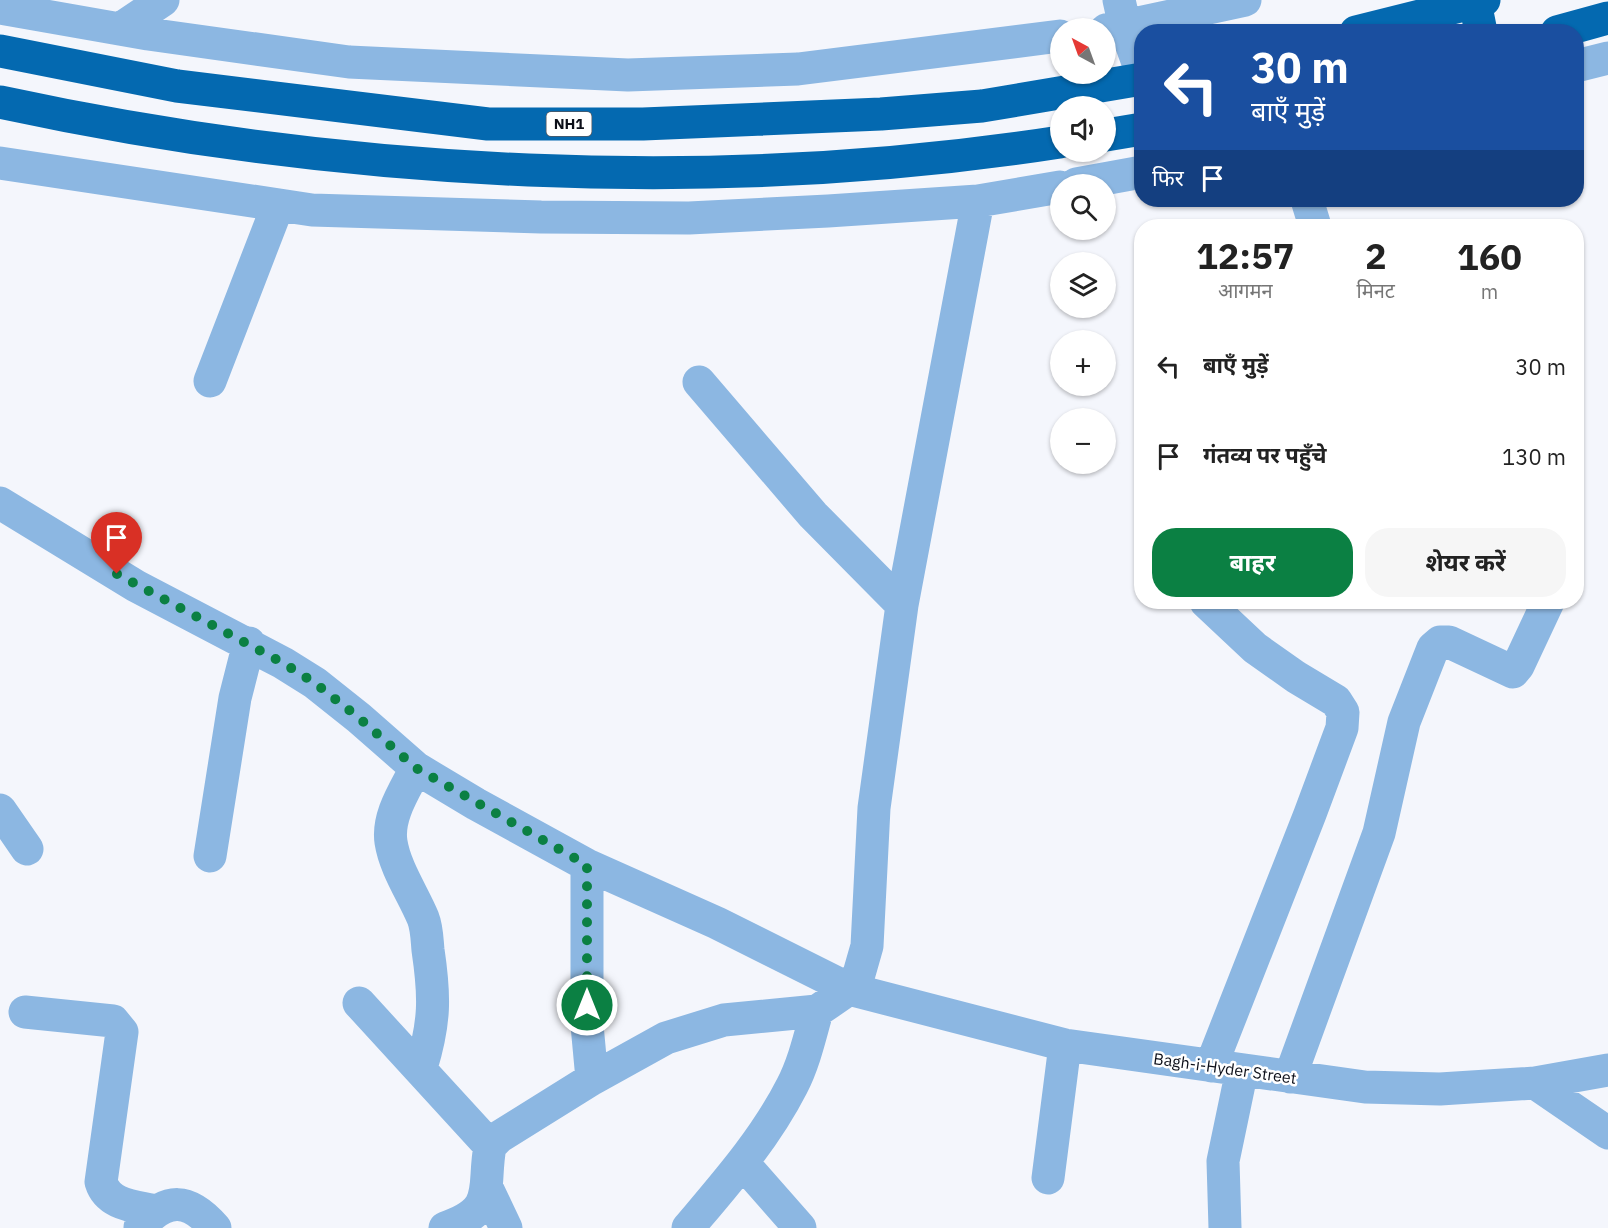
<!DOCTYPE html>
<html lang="hi">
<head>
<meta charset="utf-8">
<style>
	:root { --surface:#fff; --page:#f6f6f6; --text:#222; --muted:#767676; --accent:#0b8043 }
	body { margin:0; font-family:"IBM Plex Sans","Noto Sans Devanagari",sans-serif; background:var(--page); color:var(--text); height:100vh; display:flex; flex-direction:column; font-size:22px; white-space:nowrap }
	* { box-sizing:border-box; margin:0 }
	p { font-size:20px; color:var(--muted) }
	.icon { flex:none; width:33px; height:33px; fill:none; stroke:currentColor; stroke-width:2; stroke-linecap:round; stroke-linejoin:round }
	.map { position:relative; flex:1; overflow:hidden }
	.side { position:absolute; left:1134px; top:219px; width:450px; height:390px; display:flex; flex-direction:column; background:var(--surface); border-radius:24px; box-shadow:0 2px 4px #0004 }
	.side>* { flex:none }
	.guide { position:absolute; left:1134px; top:24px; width:450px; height:183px; border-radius:24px; box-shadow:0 2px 4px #0004; background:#1a4fa0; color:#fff; overflow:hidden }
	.needle { width:39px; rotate:319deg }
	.tools { position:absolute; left:1050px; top:18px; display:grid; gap:12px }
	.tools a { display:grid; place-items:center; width:66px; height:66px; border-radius:50%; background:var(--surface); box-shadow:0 2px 4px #0004; font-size:30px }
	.pin { position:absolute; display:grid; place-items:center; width:51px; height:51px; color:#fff; margin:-62px -26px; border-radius:50% 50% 50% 0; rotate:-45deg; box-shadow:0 0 6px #0007 }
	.pin .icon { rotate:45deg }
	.me { position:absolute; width:66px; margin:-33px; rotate:0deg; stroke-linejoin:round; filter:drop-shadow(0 0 4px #0008) }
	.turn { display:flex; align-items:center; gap:21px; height:126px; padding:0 18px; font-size:27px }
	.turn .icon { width:78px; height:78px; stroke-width:2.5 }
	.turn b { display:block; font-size:42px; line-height:51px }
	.then { display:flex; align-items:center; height:57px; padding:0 18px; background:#0003; gap:12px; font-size:22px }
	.eta { display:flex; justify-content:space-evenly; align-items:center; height:102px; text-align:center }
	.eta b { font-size:36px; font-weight:700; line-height:42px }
	.cta { display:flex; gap:12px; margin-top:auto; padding:12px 18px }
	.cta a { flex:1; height:69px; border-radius:24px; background:var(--accent); color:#fff; font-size:24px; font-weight:700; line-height:69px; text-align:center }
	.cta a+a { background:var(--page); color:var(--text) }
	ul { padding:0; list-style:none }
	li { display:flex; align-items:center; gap:18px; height:90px; padding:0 18px }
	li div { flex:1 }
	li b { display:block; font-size:22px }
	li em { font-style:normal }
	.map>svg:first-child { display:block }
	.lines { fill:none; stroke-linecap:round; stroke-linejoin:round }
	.minor { stroke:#8cb7e2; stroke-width:33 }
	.highway { stroke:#0469b0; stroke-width:33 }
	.route { stroke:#0b8043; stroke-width:10; stroke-dasharray:0 18 }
	.labels { text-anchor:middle; stroke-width:5; stroke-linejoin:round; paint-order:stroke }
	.shield { fill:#fff; stroke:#55575e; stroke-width:1.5 }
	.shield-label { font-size:15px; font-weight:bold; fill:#0c0f19 }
	.street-label { font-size:16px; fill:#0c0f19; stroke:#fff }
</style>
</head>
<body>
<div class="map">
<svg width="1608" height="1228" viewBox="0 0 1608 1228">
	<rect width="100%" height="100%" fill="#f4f6fc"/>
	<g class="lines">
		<!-- minor -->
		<path class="minor" d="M1119 0 1125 27 1142 74
			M0 8 148 34 349 62 628 75 798 69 1060 36
			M120 29 163 0
			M1106 30 1245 0
			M1576 66 1608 58
			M0 163 312 210 541 217 689 218 828 211 978 201 1060 187
			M1076 184 1142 172
			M1307 200 1315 226
			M210 381 278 205
			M699 382 813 515 902 605
			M0 503 136 586 283 663 315 683 359 718 416 768 476 804 587 865 717 923 849 989 1065 1045 1365 1087 1440 1089 1535 1083 1608 1070
			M1206 602 1255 648 1296 677 1336 701 1343 712 1342 728 1310 814 1211 1066
			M416 768C405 790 387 816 391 842 395 868 413 894 423 918 427 928 427 940 428 950 435 997 435 1022 421 1068
			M0 810 27 849
			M210 856 235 698 249 643
			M587 865V1025L592 1079
			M359 1003 490 1146
			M25 1012 113 1021 122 1032 101 1182C108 1205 134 1206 155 1211
			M1290 1077 1379 833 1404 722 1433 648 1440 642H1449L1513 672 1518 666 1548 602
			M1535 1083 1608 1133
			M743 1163 800 1228
			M1048 1178 1065 1045
			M487 1188 506 1228
			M140 1227C167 1196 189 1198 215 1228
			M445 1228C498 1209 482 1190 490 1146L499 1137 592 1079 666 1038 724 1020 817 1011 849 989 859 974 867 946 874 808 902 605 978 201
			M688 1228C726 1183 765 1139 792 1086 804 1063 810 1036 817 1011
			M1225 1228 1223 1161 1242 1070"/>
		<!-- highway -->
		<path class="highway" d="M1475 2 1481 32
			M1356 32 1484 0
			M1557 32 1608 18
			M0 51 177 86 488 124H643L881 114 982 106 1142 79
			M0 102C342 176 714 196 1060 142
			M1106 135 1142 129"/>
	</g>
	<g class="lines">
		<!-- route -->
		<path class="route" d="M117 574 283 663 315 683 359 718 416 768 587 865V1005"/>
	</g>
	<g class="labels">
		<!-- shield labels -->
		<rect class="shield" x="546.5" y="112" width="45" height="24" rx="4.5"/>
		<g class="shield-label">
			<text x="569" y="129">NH1</text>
		</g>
		<!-- street labels -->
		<g class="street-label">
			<text transform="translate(1225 1068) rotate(8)" y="6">Bagh-i-Hyder Street</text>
		</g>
	</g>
</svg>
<div class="tools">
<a><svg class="needle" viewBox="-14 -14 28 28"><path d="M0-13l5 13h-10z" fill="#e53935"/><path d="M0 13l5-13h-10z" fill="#767676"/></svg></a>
<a><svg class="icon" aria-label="sound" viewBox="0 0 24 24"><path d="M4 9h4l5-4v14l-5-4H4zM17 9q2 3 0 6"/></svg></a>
<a><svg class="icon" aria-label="search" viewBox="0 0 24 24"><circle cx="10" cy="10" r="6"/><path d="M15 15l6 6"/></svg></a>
<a><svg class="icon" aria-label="layers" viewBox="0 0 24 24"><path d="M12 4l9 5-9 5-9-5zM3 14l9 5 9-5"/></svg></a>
<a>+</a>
<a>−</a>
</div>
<div class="pin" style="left:117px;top:574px;background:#d93025"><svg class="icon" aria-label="arrive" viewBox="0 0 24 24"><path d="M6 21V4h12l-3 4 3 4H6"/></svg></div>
<svg class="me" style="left:587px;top:1005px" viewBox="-20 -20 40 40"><circle r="17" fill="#0b8043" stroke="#fff" stroke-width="3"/><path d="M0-11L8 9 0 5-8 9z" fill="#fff"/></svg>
<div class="guide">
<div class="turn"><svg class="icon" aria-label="left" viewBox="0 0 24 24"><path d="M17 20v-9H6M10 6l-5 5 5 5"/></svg><div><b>30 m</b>बाएँ मुड़ें</div></div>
<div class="then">फिर<svg class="icon" aria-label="arrive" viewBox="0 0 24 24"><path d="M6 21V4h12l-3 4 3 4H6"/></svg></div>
</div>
<section class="side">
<div class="eta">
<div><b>12:57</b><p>आगमन</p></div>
<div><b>2</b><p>मिनट</p></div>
<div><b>160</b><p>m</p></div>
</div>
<ul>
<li><svg class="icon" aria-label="left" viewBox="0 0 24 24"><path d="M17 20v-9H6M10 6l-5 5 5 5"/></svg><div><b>बाएँ मुड़ें</b></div><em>30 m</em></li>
<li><svg class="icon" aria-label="arrive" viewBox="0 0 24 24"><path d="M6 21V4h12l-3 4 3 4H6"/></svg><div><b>गंतव्य पर पहुँचे</b></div><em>130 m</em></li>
</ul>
<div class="cta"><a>बाहर</a><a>शेयर करें</a></div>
</section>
</div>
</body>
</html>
